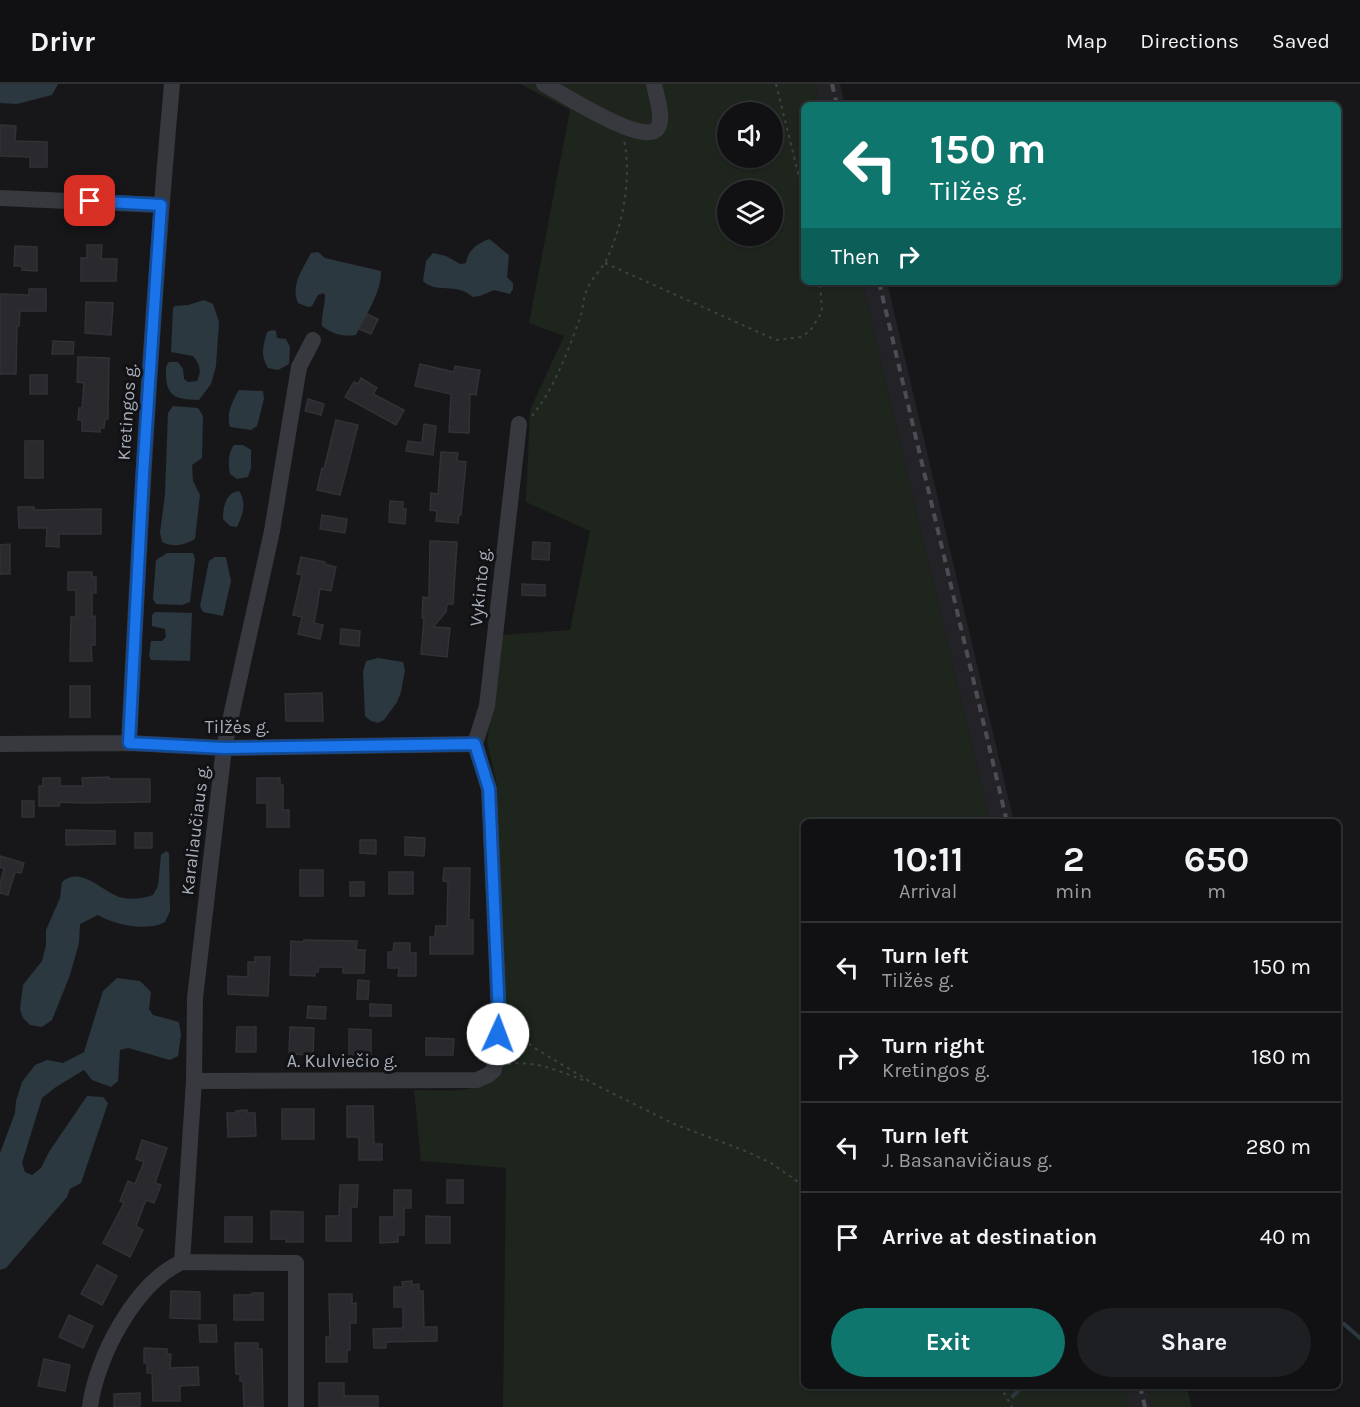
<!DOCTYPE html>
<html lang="en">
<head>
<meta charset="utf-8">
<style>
	:root { --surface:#111114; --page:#1e1f22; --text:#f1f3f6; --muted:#9c9da0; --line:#303134; --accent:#0f766e }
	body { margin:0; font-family:Karla,sans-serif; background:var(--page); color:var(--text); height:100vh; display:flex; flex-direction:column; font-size:22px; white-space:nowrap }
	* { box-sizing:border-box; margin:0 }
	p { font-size:20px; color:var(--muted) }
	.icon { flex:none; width:33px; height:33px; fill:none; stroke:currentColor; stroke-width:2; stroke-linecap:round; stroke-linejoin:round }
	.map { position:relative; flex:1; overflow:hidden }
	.side { position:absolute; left:801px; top:735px; width:540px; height:570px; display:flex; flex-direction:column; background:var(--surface); border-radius:9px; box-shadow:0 2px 4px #0004,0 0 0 2px var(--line) }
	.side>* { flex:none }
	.banner { position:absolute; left:801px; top:18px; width:540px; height:183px; border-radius:9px; box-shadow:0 2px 4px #0004,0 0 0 2px var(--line); background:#0f766e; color:#fff; overflow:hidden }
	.buttons { position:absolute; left:717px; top:18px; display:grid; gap:12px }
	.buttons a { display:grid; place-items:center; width:66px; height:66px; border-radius:50%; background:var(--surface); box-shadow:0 2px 4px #0004,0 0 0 2px var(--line); font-size:30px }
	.pin { position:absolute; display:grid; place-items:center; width:51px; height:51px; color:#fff; margin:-26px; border-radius:12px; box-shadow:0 3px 9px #0006 }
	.me { position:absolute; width:66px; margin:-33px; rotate:2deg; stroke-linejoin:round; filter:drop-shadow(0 0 4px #0008) }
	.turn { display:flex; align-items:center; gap:21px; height:126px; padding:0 30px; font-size:27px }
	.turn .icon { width:78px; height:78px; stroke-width:2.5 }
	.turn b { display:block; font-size:42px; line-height:51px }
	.then { display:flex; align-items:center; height:57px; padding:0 30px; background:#0003; gap:12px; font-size:22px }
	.eta { display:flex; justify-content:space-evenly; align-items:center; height:102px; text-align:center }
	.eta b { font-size:36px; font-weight:700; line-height:42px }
	.primary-button { display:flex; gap:12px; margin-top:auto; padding:12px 30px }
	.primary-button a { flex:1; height:69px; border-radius:36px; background:var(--accent); color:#fff; font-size:24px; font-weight:700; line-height:69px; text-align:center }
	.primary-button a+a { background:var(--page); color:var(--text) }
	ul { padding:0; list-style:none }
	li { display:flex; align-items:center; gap:18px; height:90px; padding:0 30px; border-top:2px solid var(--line) }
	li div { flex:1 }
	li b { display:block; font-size:22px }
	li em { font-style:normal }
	header { display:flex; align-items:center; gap:36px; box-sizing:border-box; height:84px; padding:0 30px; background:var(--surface); border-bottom:2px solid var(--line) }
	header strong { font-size:28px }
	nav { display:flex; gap:33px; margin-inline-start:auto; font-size:21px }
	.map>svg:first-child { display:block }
	.built { fill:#232327 }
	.green { fill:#1d251d; fill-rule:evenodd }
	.water { fill:#2c383f }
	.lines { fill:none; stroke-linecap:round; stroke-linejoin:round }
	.stream { stroke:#2c383f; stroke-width:4 }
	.building { fill:#2a2a2e; stroke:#313136; stroke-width:1.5 }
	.path { stroke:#3e4146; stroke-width:2; stroke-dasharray:3 4.5; stroke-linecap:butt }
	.minor { stroke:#38393f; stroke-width:16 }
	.rail { stroke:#4b4d54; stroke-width:4; stroke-dasharray:8 6; stroke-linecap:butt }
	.route-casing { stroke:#114b97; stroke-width:15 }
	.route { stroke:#1a73e8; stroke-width:10 }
	.labels { text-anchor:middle; stroke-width:6; stroke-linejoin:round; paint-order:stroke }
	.street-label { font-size:18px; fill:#a8afbb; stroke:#121215 }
</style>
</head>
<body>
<header>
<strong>Drivr</strong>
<nav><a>Map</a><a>Directions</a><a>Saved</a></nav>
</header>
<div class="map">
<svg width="1360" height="1323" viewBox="0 0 1360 1323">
	<rect width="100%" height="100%" fill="#17171a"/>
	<!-- built -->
	<path class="built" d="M815 0H840L845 21H820Z
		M862 198H887L1014 738H990Z
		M1124 1302H1147L1152 1323H1129Z"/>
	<!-- green -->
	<path class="green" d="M520 0H815L820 21H804V198H862L990 738H804V1302H1124L1129 1323H503L506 1084 421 1077 414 1006C443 1006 476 1011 500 991L506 929 502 870 497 701 487 658 501 551 570 546 590 447 526 418 530 326 564 252 529 239 570 26ZM728 28H772V74H728ZM728 106H772V152H728Z
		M1147 1302H1186L1192 1323H1152Z"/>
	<!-- water -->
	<path class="water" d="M0 0H58L52 11 17 20 0 19Z
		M489 155C497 160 501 166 509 171L507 193 513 199V205L510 210 494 206 480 212 473 213C456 198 436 210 423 197L426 177 433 169 446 172 460 180 466 179C468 166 477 160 489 155Z
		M318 168 325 174 381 187C382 208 365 232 356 251 342 253 333 250 322 242 321 231 325 222 325 211L323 209 318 211 312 222 308 223 298 219C290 201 303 185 311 169Z
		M204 216 213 220 219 238 216 282 211 300 199 316C179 315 167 315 166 292 166 286 165 283 169 278H178L183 285 184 295 188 298 197 297C202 287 200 280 193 272L171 268 173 224 175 222 188 221Z
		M272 246 276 247 277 254 286 255 290 263 289 280 278 286 268 284C260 271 263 262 267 248Z
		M239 306 263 307 264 315 257 342 251 346 230 343C226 331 232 317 239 306Z
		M173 322 198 324 203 332 202 374 192 381 193 397 200 411 195 455C184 461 175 464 162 458L160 449 165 410 168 329Z
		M234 361H243L251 366V384L248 393 237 395 230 390C228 379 228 369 234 361Z
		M239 407C247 419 243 430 237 443L230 442 223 435C223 423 226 408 239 407Z
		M167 469H193L195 475 190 518 182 521 156 520 153 515 156 476Z
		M215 473H226L231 497 223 532 203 528 200 522 209 477Z
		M155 528 192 529 190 577 151 576 149 572 151 557H162L166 553 165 545 152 542V531Z
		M378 574 403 578 405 586 401 608 397 618 384 636 378 639 371 637 365 632 363 588 366 577Z
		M166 767 169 769 170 827 165 838C147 848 116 841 98 831L80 840 79 859 70 891 52 936 42 943 30 941 23 934 20 925 23 901 42 877 46 861V846L60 814 62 798C81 782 100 806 119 813 129 816 143 815 153 811L158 802 161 771Z
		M117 894 140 897 151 908 149 925 153 931 179 938 181 951 178 972 170 976 128 964 120 966 118 997 111 1003 92 996 84 986 56 1003 42 1014 22 1079 25 1088 32 1091 41 1084 49 1068 87 1012 103 1013 108 1019 81 1099 70 1105 67 1113 6 1184 0 1186V1069L15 1029 16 1017 22 998 35 981 47 976 63 979 84 968 103 907Z"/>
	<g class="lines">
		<!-- stream -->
		<path class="stream" d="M1338 1238 1344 1240 1360 1254
			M1013 1312 1023 1302"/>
	</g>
	<!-- building -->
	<path class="building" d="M0 41 16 42 15 57 47 58V83H30V73L0 72Z
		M87 161H102L101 175H117L116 197H81V174H87Z
		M15 162 37 163V187L22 186V182H14Z
		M29 205H46V227H20L19 242H17L16 290H0V210L29 211Z
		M86 218 113 219 111 251 85 249Z
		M367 230 378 235 371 250 359 245Z
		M53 257 74 258 73 270H52Z
		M78 273 109 274 108 335H105L104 344H100V348L82 347V336H78L79 324H82L84 299 77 298Z
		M420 280 454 288 455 282 480 286 476 311 470 310 469 349 449 348 451 310 415 302Z
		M30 291H47V310H30Z
		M361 294 377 304 373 310 404 326 396 341 345 313 354 298 358 300Z
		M308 315 324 320 321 331 305 327Z
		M336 336 358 341 340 411 317 406 322 384 324 385Z
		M424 340 436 342 433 371 406 367 408 357 422 359Z
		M25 357H43V394H25Z
		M441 368 458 369 457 377 466 378 461 431H459L458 439 436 437 437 427 430 426 431 409 438 410Z
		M390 417 403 418V425H406L405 440 389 438Z
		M18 423H34V426L101 425V450H59V463L46 462 47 444H19Z
		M322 431 347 435 345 449 320 445Z
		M430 457 457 458 453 520H447L446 528 433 543 450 544 447 573 421 570 424 534H422L423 513 429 514Z
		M533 458 550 459 549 476 532 475Z
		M10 460V490H0V461Z
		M301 473 325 478 324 480 336 483 331 507 320 505 314 539 323 541 320 555 298 550 302 533 293 531 302 491 297 490Z
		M68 488H92V493H96V509H92V533L95 532V561H91L92 577H70L71 533H76V506H68Z
		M522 500 545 501V512L522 511Z
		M341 545 360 547 359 562 340 560Z
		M70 602H90V633H70Z
		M322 609 323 637H286L285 610Z
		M109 693V695H150V718L83 719 60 718 59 722H39V702H43V694H60V702H83L82 694Z
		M257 694H280V701H283V726H289V743H267V719H257Z
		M22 717H34V733H22Z
		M66 746 115 747V760L66 761Z
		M135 749H152V764H135Z
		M405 753 425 754 424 772 405 771Z
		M360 756H376V770L360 769Z
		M0 772 24 779 21 789 15 788 8 811 0 809V800L4 785 0 783Z
		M444 784H470L469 836H473V870H430V853H435L436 842H447L448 798 443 797Z
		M300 786H323V812H300Z
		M389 788H413V810H389Z
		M350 798H364V812H350Z
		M304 856 357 857 356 866H365L364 889H343V883H319L318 888H315V892L290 891 291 857 303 858Z
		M394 859H410V869H416V892H398L399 884H388V868H393Z
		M255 873H270L268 912 228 910V892L248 893V878H255Z
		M358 896 369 897 368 915H357Z
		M370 920 391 921V932H370Z
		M308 922 326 923 325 935 307 934Z
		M237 943H256V968H236Z
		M290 943 314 944 313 971 289 970Z
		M349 945 371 946V971H349Z
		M426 954 454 955 453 971H426Z
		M347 1022H373L374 1060H382V1076H359V1053H347Z
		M282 1025H314V1055H282Z
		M247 1026V1029H255L256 1052 228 1053 227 1029H236V1027Z
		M142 1056 167 1064 155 1099 161 1101 154 1119 146 1116 136 1142 143 1146 130 1173 103 1159 124 1119 120 1117 128 1097 135 1100 144 1078 136 1075Z
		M447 1096H463V1119H447Z
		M340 1101H358L357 1123H351V1157H326V1132H339Z
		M394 1106H411V1124H404V1151H398V1158L380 1159V1133H394Z
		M271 1127 303 1128V1158H286V1155H271Z
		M426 1132 450 1133V1159H426Z
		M225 1133H252V1158H225Z
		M97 1181 117 1192 102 1221 81 1210Z
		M412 1197V1201L419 1200V1207H423L424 1243H437V1257L386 1258V1264H374L373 1245 403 1244V1223H394V1203H403L402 1198Z
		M171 1207 200 1208V1235L170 1234Z
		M252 1209H263V1236H234V1211H252Z
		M329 1210H352V1220L356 1219V1239H350V1266H347V1278H326V1253H330Z
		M69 1231 93 1242 83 1264 59 1253Z
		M199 1241H216L217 1258H200Z
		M235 1259H258V1265H262L263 1323H244L243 1297H240V1290H236Z
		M144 1264 167 1265V1270H171L170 1284 198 1283 199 1301 180 1302V1317H153L152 1289H147V1279H144Z
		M44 1275 70 1281 65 1307 38 1302Z
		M319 1299H344V1312H378V1323H319Z
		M140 1309V1323H114V1310Z"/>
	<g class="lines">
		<!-- path -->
		<path class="path" d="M776 0 804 113
			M605 179 776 256 801 253 810 247 822 228 820 198
			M532 332C554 305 568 267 580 234 583 226 583 216 586 208 590 196 600 187 606 177 623 141 632 95 624 56
			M512 945 533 963 594 1000 674 1040 748 1068 771 1079 804 1102
			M508 980C537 976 561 988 588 998
			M1000 1302 1012 1323"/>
		<!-- minor -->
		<path class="minor" d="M544 0C561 9 643 62 657 45 665 35 656 12 654 0
			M0 114 161 121
			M129 659C140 439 152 220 172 0
			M0 660 129 659 224 664 475 660
			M194 997 477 996 488 991 494 986 499 932 489 705 475 660 487 622 519 340
			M182 1178 194 997 195 914 224 664 272 447 299 283 313 256
			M90 1323C96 1274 135 1199 182 1178L296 1179V1323"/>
		<!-- rail -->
		<path class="rail" d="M832 0 837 21
			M879 198 1007 738
			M1140 1302 1145 1323"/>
	</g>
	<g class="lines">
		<!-- route casing -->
		<g class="route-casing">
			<path id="route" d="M90 117 161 121 143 390 129 659 224 664 475 660 489 705 499 932 498 950"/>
		</g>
		<!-- route -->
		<use href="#route" class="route"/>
	</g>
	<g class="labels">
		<!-- street labels -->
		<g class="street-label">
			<text transform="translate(127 328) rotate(-86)" y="6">Kretingos g.</text>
			<text transform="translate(480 503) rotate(-84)" y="6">Vykinto g.</text>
			<text x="237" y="649">Tilžės g.</text>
			<text transform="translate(195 746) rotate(-83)" y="6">Karaliaučiaus g.</text>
			<text x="342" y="983">A. Kulviečio g.</text>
		</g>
	</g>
</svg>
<div class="buttons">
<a><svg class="icon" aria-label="sound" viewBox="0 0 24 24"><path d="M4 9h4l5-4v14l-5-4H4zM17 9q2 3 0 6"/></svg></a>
<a><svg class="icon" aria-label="layers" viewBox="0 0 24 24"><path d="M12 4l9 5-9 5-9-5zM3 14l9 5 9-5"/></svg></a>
</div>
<div class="pin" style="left:90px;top:117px;background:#d93025"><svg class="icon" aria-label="arrive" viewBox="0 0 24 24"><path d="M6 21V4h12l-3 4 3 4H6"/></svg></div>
<svg class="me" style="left:498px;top:950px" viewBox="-20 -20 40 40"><circle r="19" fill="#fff"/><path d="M0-13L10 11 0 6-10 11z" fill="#1a73e8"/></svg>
<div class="banner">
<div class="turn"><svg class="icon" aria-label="left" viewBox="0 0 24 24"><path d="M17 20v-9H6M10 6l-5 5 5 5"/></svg><div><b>150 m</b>Tilžės g.</div></div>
<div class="then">Then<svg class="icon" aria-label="right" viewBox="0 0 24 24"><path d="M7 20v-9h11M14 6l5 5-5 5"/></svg></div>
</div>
<section class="side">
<div class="eta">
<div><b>10:11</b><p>Arrival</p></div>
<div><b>2</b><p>min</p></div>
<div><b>650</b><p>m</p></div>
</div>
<ul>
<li><svg class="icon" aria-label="left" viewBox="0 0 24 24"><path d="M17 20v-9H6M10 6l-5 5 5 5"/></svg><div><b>Turn left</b><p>Tilžės g.</p></div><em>150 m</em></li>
<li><svg class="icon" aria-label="right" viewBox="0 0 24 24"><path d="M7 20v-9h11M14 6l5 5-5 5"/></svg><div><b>Turn right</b><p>Kretingos g.</p></div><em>180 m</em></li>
<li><svg class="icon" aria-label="left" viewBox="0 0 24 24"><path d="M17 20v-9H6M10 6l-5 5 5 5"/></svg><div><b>Turn left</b><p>J. Basanavičiaus g.</p></div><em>280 m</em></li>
<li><svg class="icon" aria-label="arrive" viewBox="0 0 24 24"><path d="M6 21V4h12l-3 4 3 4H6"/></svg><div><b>Arrive at destination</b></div><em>40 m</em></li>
</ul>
<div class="primary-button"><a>Exit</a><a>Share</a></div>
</section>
</div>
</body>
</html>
